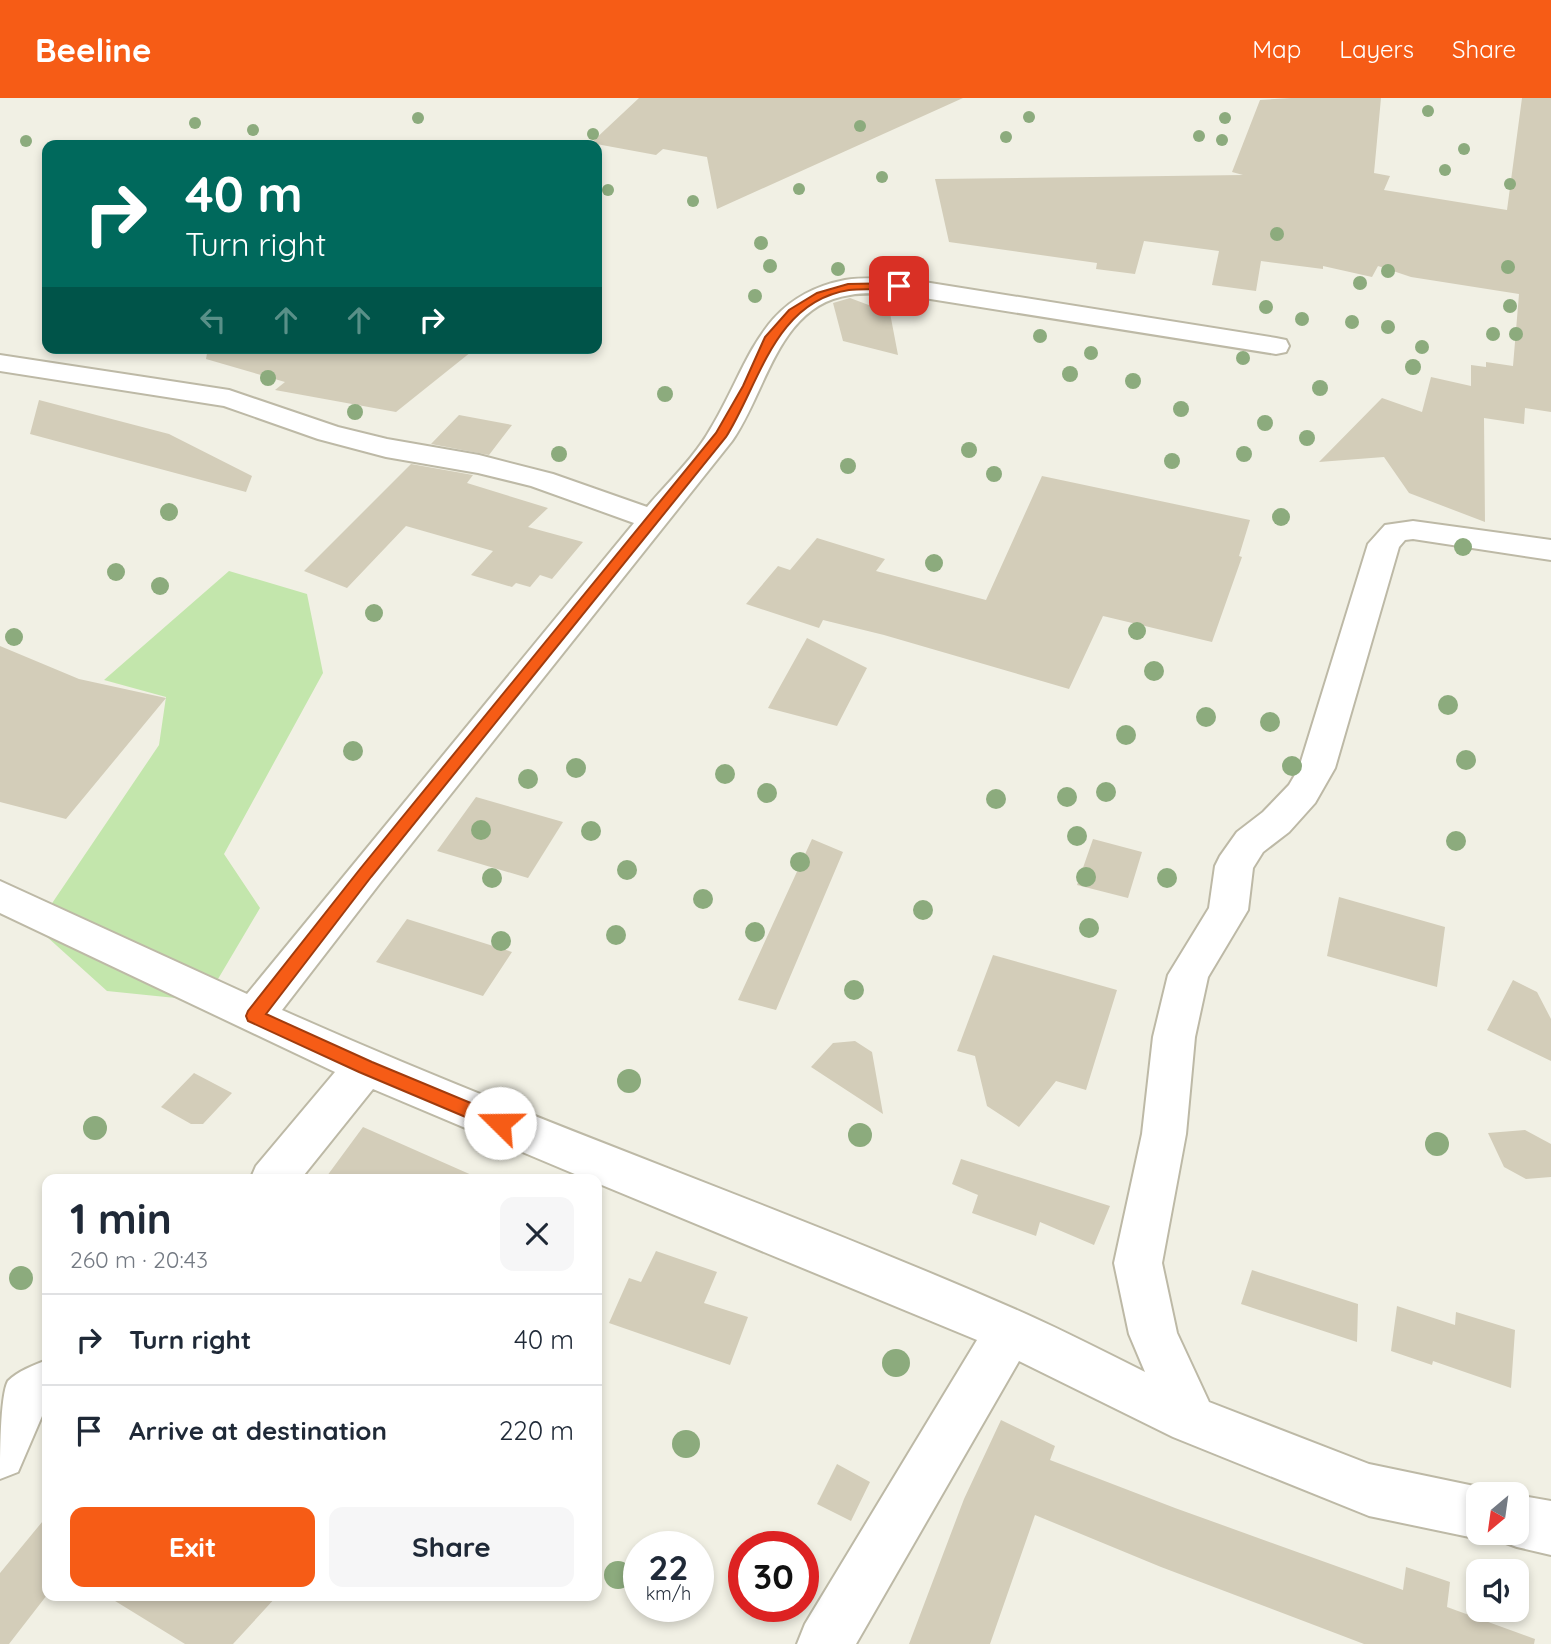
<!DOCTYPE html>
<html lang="en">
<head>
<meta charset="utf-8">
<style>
	:root { --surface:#fff; --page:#f6f6f7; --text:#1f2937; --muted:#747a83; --line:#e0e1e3; --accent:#f65c16 }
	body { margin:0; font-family:Quicksand,sans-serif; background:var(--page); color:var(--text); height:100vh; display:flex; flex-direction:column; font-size:26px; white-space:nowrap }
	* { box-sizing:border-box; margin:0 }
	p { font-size:23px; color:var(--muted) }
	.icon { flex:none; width:38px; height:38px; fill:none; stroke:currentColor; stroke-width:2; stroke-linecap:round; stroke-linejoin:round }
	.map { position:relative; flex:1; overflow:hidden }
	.panel { position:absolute; left:42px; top:1076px; width:560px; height:427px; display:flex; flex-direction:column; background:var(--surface); border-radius:14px; box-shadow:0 4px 10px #0003 }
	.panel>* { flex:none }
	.top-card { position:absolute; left:42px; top:42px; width:560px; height:214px; border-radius:14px; box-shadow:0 4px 10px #0003; background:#00695c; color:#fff; overflow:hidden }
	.needle { width:46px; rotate:209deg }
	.fabs { position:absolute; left:1466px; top:1384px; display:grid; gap:14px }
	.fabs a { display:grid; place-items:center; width:63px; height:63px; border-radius:14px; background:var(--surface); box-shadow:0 4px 10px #0003; font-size:35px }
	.speed { position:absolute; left:623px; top:1433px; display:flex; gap:14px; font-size:35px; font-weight:700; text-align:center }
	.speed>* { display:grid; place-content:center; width:91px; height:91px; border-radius:50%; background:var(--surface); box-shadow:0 4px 10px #0003; line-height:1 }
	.speed small { font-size:18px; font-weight:400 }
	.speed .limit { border:10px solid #d22; background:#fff; color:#111 }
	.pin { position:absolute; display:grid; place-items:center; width:60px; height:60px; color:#fff; margin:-30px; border-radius:14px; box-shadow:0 4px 10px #0006 }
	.me { position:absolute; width:77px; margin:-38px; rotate:292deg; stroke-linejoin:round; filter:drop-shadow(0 0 5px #0008) }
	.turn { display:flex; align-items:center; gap:24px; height:147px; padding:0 28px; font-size:32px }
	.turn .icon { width:91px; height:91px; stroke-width:2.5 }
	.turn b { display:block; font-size:49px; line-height:60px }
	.lanes { display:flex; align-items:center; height:66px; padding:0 28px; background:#0003; justify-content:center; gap:35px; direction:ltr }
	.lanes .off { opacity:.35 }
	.round { display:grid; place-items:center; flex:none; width:74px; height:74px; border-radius:14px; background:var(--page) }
	.summary { display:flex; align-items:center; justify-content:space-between; height:119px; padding:0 28px }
	h1 { font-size:42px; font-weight:700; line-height:52px }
	.primary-button { display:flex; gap:14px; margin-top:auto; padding:14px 28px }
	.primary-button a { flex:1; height:80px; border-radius:14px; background:var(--accent); color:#fff; font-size:28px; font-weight:700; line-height:80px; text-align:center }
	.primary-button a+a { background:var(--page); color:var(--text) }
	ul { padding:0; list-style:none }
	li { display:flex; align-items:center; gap:21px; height:91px; padding:0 28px; border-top:2px solid var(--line) }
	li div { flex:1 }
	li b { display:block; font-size:26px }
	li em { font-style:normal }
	header { display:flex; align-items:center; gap:42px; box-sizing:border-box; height:98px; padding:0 35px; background:var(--accent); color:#fff }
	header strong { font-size:33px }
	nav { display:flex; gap:38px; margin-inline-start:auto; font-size:24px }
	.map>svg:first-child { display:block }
	.green { fill:#c3e6ac }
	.building { fill:#d3cdb9 }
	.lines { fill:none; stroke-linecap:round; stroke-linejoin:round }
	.minor-casing { stroke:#bdb9a6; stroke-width:4 }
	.minor { fill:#fff; fill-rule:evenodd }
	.tree { fill:#8cab7d }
	.route { fill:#f65c16; stroke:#a03c0e; stroke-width:2 }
</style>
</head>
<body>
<header>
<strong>Beeline</strong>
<nav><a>Map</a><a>Layers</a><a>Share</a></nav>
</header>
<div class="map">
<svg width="1551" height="1546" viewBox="0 0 1551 1546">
	<rect width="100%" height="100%" fill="#f1f0e4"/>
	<!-- green -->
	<path class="green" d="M229 473 307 496 323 575 224 756 260 810 205 903 107 893 36 829 159 647 166 599 104 582Z"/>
	<!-- building -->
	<path class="building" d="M639 0H963L717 111 707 59 663 51 656 57 591 45Z
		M1291 0H1381L1374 75 1390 78 1384 92 1507 112 1522 0H1551V314L1525 310 1524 326 1484 320 1485 424 1409 395 1384 359 1319 364 1382 300 1422 314 1431 279 1471 288V267L1486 269V264L1513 268 1519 196 1411 179 1378 168 1372 179 1323 168V171L1261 163 1256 193 1212 187 1219 153 1144 143 1135 176 1096 171 1097 165 949 144 935 81 1243 77 1232 74 1260 2Z
		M850 200 890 215 898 257 843 243 833 205Z
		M208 250H476L396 314 275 292 285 284 206 261Z
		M39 302 169 336 252 378 246 394 30 336Z
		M459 317 512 327 489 357 431 346Z
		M411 366 473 377 467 385 548 410 528 429 583 444 552 481 540 477 530 489 516 485 512 489 471 477 493 453 406 428 347 490 304 473Z
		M1042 378 1250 422 1239 458 1242 459 1212 544 1103 518 1069 591 884 537 823 522 819 530 746 506 778 468 790 472 817 440 885 461 876 473 986 502Z
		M807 540 867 570 837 628 768 610Z
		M0 548 79 581 166 600 66 721 0 704Z
		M476 699 563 724 528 780 437 753Z
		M812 741 843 754 776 912 738 902Z
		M1093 741 1142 754 1128 800 1077 787Z
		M1339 799 1445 829 1437 889 1327 858Z
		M407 821 512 854 483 898 376 864Z
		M993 857 1117 892 1086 992 1056 983 1019 1029 987 1008 975 958 957 953Z
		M1513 882 1537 894 1551 921V963L1487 932Z
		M855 943 872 954 883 1016 811 969 833 945Z
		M194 975 232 995 203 1026H191L161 1009Z
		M363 1029 483 1082H324Z
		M1525 1032 1551 1046V1079L1526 1081 1504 1069 1488 1035Z
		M961 1061 1110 1108 1094 1147 1040 1124 1036 1138 972 1115 978 1097 952 1086Z
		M656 1153 717 1174 704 1205 748 1219 730 1267 609 1225 629 1180 641 1184Z
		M1252 1172 1358 1206 1357 1244 1241 1206Z
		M1397 1208 1455 1227 1456 1214 1515 1232 1511 1290 1433 1263 1432 1267 1391 1253Z
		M1001 1322 1055 1348 1050 1362 1175 1410 1403 1492 1406 1469 1450 1484 1447 1509 1535 1541 1534 1546H1364L1161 1469 1035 1417 990 1546H909L964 1401Z
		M837 1366 870 1384 851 1423 817 1406Z
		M47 1418V1497L9 1546H0V1475Z
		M107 1498H277L233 1546H185Z"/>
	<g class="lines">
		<!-- minor casing -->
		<g class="minor-casing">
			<path id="minor" d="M899 180 1276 240 1286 242 1289 248 1286 254 1276 256 899 196C883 196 866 194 850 197 778 207 767 293 732 343L380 785 282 912C527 1022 781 1108 1026 1216 1066 1234 1105 1254 1145 1274L1129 1236 1114 1165 1142 1036 1153 939 1168 877 1209 810 1215 768 1220 758 1237 734 1263 714 1289 687 1299 670 1368 446 1385 427 1413 423 1551 442V462L1413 441 1405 442 1399 449 1335 670 1315 705 1289 734 1263 754 1253 770 1248 812 1208 879 1195 939 1186 1036 1162 1165 1177 1235 1209 1304 1369 1366 1479 1389 1498 1396H1479V1435H1494L1479 1441 1369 1418 1173 1339 1019 1263 856 1546H797L805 1526 977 1242 597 1085V1082H589L373 991 300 1082H250L256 1068 335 974 0 815V783L247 896 634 425 531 388 478 375 386 359 318 341 224 308 0 273V257L229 292 338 329 387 341 479 357 553 376 647 409C668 384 695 359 711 330 750 265 759 199 845 182 862 179 882 181 899 180Z
				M47 1262V1315L42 1318 18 1374 0 1381C0 1360 0 1297 8 1283 18 1273 34 1267 47 1262Z
				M1517 1397 1551 1403V1457L1517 1449 1498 1442 1496 1435H1517Z"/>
		</g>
		<!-- minor -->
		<use href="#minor" class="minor"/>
	</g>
	<!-- trees -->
	<g class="tree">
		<circle cx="1428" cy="13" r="6"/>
		<circle cx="1029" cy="19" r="6"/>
		<circle cx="418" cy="20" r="6"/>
		<circle cx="1225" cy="20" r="6"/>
		<circle cx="195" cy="25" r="6"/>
		<circle cx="860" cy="28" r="6"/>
		<circle cx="253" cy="32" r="6"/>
		<circle cx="593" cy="36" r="6"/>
		<circle cx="1199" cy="38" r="6"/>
		<circle cx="1006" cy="39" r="6"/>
		<circle cx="1222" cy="42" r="6"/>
		<circle cx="26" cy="43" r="6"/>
		<circle cx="1464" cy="51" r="6"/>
		<circle cx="1445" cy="72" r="6"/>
		<circle cx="882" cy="79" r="6"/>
		<circle cx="1510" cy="86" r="6"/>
		<circle cx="799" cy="91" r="6"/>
		<circle cx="608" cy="92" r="6"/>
		<circle cx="693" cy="103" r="6"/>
		<circle cx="1277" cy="136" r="7"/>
		<circle cx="761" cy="145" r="7"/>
		<circle cx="770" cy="168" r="7"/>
		<circle cx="1508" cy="169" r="7"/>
		<circle cx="838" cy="171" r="7"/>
		<circle cx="1388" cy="173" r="7"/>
		<circle cx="1360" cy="185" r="7"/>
		<circle cx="755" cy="198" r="7"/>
		<circle cx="909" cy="205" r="7"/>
		<circle cx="1510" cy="208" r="7"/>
		<circle cx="1266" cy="209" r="7"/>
		<circle cx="1302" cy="221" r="7"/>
		<circle cx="1352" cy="224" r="7"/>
		<circle cx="1388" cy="229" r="7"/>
		<circle cx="1493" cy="236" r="7"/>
		<circle cx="1516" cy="236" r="7"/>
		<circle cx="1040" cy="238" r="7"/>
		<circle cx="1422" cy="249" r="7"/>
		<circle cx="1091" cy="255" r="7"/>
		<circle cx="1243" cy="260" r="7"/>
		<circle cx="1413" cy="269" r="8"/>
		<circle cx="1070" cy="276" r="8"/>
		<circle cx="268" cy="280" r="8"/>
		<circle cx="1133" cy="283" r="8"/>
		<circle cx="1320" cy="290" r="8"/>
		<circle cx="665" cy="296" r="8"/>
		<circle cx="1181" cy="311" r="8"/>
		<circle cx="355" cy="314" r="8"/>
		<circle cx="1265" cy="325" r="8"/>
		<circle cx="1307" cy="340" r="8"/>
		<circle cx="969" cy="352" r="8"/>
		<circle cx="559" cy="356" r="8"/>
		<circle cx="1244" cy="356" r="8"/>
		<circle cx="1172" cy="363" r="8"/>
		<circle cx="848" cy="368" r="8"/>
		<circle cx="994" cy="376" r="8"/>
		<circle cx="169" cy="414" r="9"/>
		<circle cx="1281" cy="419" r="9"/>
		<circle cx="1463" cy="449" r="9"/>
		<circle cx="934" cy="465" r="9"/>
		<circle cx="116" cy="474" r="9"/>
		<circle cx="160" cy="488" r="9"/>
		<circle cx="374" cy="515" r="9"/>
		<circle cx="1137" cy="533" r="9"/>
		<circle cx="14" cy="539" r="9"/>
		<circle cx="1154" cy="573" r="10"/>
		<circle cx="1448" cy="607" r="10"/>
		<circle cx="1206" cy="619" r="10"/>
		<circle cx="1270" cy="624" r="10"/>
		<circle cx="1126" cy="637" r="10"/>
		<circle cx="353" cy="653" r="10"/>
		<circle cx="1466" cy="662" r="10"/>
		<circle cx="1292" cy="668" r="10"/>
		<circle cx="576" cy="670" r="10"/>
		<circle cx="725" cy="676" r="10"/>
		<circle cx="528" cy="681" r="10"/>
		<circle cx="1106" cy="694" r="10"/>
		<circle cx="767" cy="695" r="10"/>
		<circle cx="1067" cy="699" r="10"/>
		<circle cx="996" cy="701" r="10"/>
		<circle cx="481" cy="732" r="10"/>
		<circle cx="591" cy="733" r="10"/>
		<circle cx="1077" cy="738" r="10"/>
		<circle cx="1456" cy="743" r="10"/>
		<circle cx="800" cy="764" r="10"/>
		<circle cx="627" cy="772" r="10"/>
		<circle cx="1086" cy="779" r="10"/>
		<circle cx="492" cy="780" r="10"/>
		<circle cx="1167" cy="780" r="10"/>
		<circle cx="703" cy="801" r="10"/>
		<circle cx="923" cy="812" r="10"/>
		<circle cx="1089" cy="830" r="10"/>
		<circle cx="755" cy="834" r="10"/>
		<circle cx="616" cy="837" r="10"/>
		<circle cx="501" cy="843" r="10"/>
		<circle cx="854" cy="892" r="10"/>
		<circle cx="629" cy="983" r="12"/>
		<circle cx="95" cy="1030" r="12"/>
		<circle cx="860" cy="1037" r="12"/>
		<circle cx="1437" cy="1046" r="12"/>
		<circle cx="21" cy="1180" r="12"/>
		<circle cx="896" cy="1265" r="14"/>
		<circle cx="686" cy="1346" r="14"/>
		<circle cx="618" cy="1477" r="14"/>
	</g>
	<!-- route -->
	<path class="route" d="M899 185 904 188 903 190C885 193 866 190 849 192 774 204 760 285 726 339L371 779 266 916 372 964 507 1020 509 1025 507 1031 500 1033 494 1031 359 974 248 923 246 918 248 913 360 771 716 335 743 288 765 239 789 212 817 195 848 186Z"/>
</svg>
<div class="fabs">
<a><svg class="needle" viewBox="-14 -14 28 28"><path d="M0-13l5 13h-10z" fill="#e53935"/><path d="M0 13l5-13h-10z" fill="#747a83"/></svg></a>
<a><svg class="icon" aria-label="sound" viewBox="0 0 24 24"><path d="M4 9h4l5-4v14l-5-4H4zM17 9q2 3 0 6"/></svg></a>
</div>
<div class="speed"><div>22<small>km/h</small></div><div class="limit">30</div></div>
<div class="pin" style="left:899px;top:188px;background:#d93025"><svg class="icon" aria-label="arrive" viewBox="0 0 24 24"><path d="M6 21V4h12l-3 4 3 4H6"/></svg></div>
<svg class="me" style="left:500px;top:1025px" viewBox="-20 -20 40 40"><circle r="19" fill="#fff"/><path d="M0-13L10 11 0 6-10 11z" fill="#f65c16"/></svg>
<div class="top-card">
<div class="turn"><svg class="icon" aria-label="right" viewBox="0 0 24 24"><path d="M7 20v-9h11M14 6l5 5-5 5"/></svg><div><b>40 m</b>Turn right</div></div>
<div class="lanes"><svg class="icon off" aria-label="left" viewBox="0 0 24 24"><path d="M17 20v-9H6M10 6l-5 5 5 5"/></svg><svg class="icon off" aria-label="ahead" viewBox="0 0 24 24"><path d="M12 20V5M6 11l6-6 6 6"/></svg><svg class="icon off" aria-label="ahead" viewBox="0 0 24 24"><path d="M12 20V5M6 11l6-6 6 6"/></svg><svg class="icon" aria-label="right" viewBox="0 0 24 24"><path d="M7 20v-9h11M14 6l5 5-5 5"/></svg></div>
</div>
<section class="panel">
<div class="summary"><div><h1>1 min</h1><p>260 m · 20:43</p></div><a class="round"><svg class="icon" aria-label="close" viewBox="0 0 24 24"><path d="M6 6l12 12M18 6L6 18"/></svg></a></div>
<ul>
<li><svg class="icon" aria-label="right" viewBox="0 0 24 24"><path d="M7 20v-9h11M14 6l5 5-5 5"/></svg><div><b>Turn right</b></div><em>40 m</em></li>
<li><svg class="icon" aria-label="arrive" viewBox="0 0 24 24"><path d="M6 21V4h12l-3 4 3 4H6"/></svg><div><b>Arrive at destination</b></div><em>220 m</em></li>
</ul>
<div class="primary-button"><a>Exit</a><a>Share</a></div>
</section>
</div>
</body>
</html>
